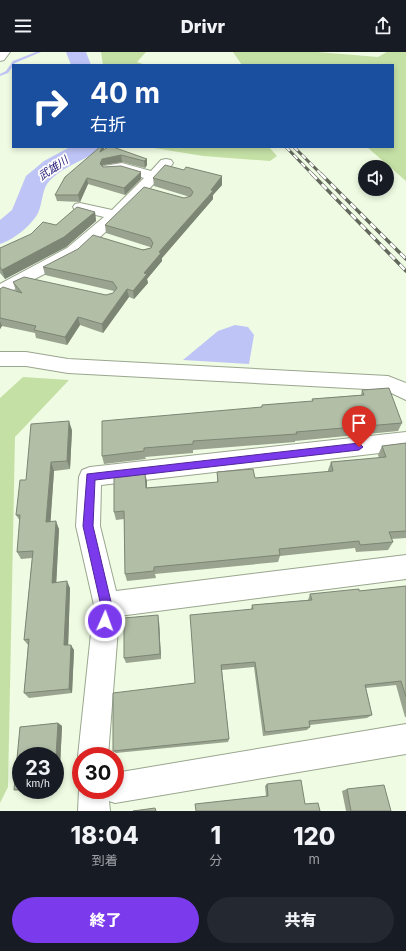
<!DOCTYPE html>
<html lang="ja">
<head>
<meta charset="utf-8">
<style>
	:root { --surface:#171b24; --page:#242831; --text:#f1f3f6; --muted:#9ea1a6; --accent:#7c3aed }
	body { margin:0; font-family:Inter,"Noto Sans JP",sans-serif; background:var(--page); color:var(--text); height:100vh; display:flex; flex-direction:column; font-size:15px; white-space:nowrap }
	* { box-sizing:border-box; margin:0 }
	p { font-size:13px; color:var(--muted) }
	.icon { flex:none; width:22px; height:22px; fill:none; stroke:currentColor; stroke-width:2; stroke-linecap:round; stroke-linejoin:round }
	.map { position:relative; height:759px; overflow:hidden }
	.details { display:flex; flex-direction:column; background:var(--surface); flex:1 }
	.details>* { flex:none }
	.top-card { position:absolute; left:12px; top:12px; width:382px; height:84px; border-radius:0px; box-shadow:0 2px 6px #0003; background:#1a4fa0; color:#fff; overflow:hidden }
	.tools { position:absolute; left:358px; top:108px; display:grid; gap:8px }
	.tools a { display:grid; place-items:center; width:36px; height:36px; border-radius:50%; background:var(--surface); box-shadow:0 2px 6px #0003; font-size:20px }
	.speed { position:absolute; left:12px; top:695px; display:flex; gap:8px; font-size:20px; font-weight:700; text-align:center }
	.speed>* { display:grid; place-content:center; width:52px; height:52px; border-radius:50%; background:var(--surface); box-shadow:0 2px 6px #0003; line-height:1 }
	.speed small { font-size:10px; font-weight:400 }
	.speed .limit { border:6px solid #d22; background:#fff; color:#111 }
	.pin { position:absolute; display:grid; place-items:center; width:34px; height:34px; color:#fff; margin:-41px -17px; border-radius:50% 50% 50% 0; rotate:-45deg; box-shadow:0 0 4px #0007 }
	.pin .icon { rotate:45deg }
	.me { position:absolute; width:44px; margin:-22px; rotate:2deg; stroke-linejoin:round; filter:drop-shadow(0 0 3px #0008) }
	.turn { display:flex; align-items:center; gap:14px; height:84px; padding:0 12px; font-size:18px }
	.turn .icon { width:52px; height:52px; stroke-width:2.5 }
	.turn b { display:block; font-size:28px; line-height:34px }
	.eta { display:flex; justify-content:space-evenly; align-items:center; height:68px; text-align:center }
	.eta b { font-size:24px; font-weight:800; line-height:28px }
	.primary-button { display:flex; gap:8px; margin-top:auto; padding:8px 12px }
	.primary-button a { flex:1; height:46px; border-radius:24px; background:var(--accent); color:#fff; font-size:16px; font-weight:800; line-height:46px; text-align:center }
	.primary-button a+a { background:var(--page); color:var(--text) }
	header { display:flex; justify-content:space-between; align-items:center; height:52px; padding:0 12px; background:var(--surface); font-size:18px; font-weight:800 }
	.map>svg:first-child { display:block }
	.green { fill:#c4e0a5 }
	.water { fill:#bec5f6 }
	.lines { fill:none; stroke-linecap:round; stroke-linejoin:round }
	.stream { fill:#bec5f6; fill-rule:evenodd }
	.river { fill:#bec5f6; fill-rule:evenodd }
	.minor-casing { stroke:#9aa68f; stroke-width:2 }
	.minor { fill:#fff; fill-rule:evenodd }
	.rail-far1-casing { stroke:#62685b; stroke-width:3 }
	.rail-casing { stroke:#62685b; stroke-width:3.5 }
	.rail-far1 { stroke:#fff; stroke-width:2; stroke-dasharray:5.5; stroke-linecap:butt }
	.rail { stroke:#fff; stroke-width:2.5; stroke-dasharray:7; stroke-linecap:butt }
	.wall { fill:#99a38f }
	.shaded-wall { fill:#7d8574 }
	.building { fill:#b2bea6; stroke:#7d8574 }
	.route { fill:#7c3aed; stroke:#51269a }
	.labels { text-anchor:middle; stroke-width:3.5; stroke-linejoin:round; paint-order:stroke }
	.far-water-label { font-size:11px; font-style:italic; fill:#271f79; stroke:#fff }
</style>
</head>
<body>
<header><svg class="icon" aria-label="menu" viewBox="0 0 24 24"><path d="M4 6h16M4 12h16M4 18h16"/></svg>Drivr<svg class="icon" aria-label="share" viewBox="0 0 24 24"><path d="M12 15V3M7 8l5-5 5 5M5 13v7h14v-7"/></svg></header>
<div class="map">
<svg width="406" height="759" viewBox="0 0 406 759">
	<rect width="100%" height="100%" fill="#effbe2"/>
	<!-- green -->
	<path class="green" d="M101 0H146L137 10 146 13H103Z
		M233 0H317L378 5 387 0H406V129L367 95H393V13H242Z
		M148 95H269L277 104 270 109 203 104Z
		M23 325 69 328 15 385 8 735 0 751V346Z"/>
	<!-- water -->
	<path class="water" d="M235 273 248 275 254 283 249 312 183 308 218 279Z"/>
	<g class="lines">
		<!-- stream -->
		<path class="stream" d="M36 0H41L15 11 8 21 0 24V22L6 19 13 9Z"/>
		<!-- river -->
		<path class="river" d="M66 0H86L91 13H71Z
			M70 95H100L97 100C81 109 58 117 47 132 42 140 42 153 38 161 31 174 13 188 0 192V168L12 158 26 124 44 109Z"/>
		<!-- minor casing -->
		<g class="minor-casing">
			<path id="minor" d="M0 0H10L4 8 0 9Z
				M166 107 171 108 173 111 171 114 121 166 79 204 0 245V232L67 196 104 165 75 158 73 155 75 152 80 151 112 158 144 126 122 119 109 121 104 120 102 117 104 114 122 111 151 119 161 108Z
				M0 300H26L68 307 388 324 406 331V348L385 338 68 321 26 314H0Z
				M406 380V398L101 433 100 474 116 539 406 503V527L119 564 108 704H81V711L78 704 94 553 76 474 79 425 82 418 90 415Z
				M406 672V702L115 751 109 749 110 759H78L79 738 81 732V738H115V721Z"/>
		</g>
		<!-- minor -->
		<use href="#minor" class="minor"/>
		<!-- rail-far1 casing -->
		<g class="rail-far1-casing">
			<path id="rail-far1" d="M286 95 313 123
				M294 95 322 123"/>
		</g>
		<!-- rail casing -->
		<g class="rail-casing">
			<path id="rail" d="M312 122 406 219
				M321 122 406 207"/>
		</g>
		<!-- rail-far1 -->
		<use href="#rail-far1" class="rail-far1"/>
		<!-- rail -->
		<use href="#rail" class="rail"/>
	</g>
	<!-- wall -->
	<path class="wall" d="M100 95H104V97L147 107V113L145 116 122 110 103 113 102 114 103 115 141 127 125 143 88 132 80 150 57 149 55 143Z
		M184 118 222 124V133L213 143V147L162 206V209L147 227 148 231 134 247 129 245 103 281 80 273 67 293 36 286 35 281 2 274 0 277V237L16 239 13 230 106 243 113 241 114 239 45 223 43 215 151 196 150 195 106 181 105 173 184 146 190 145 154 134 153 126Z
		M95 160 96 169 66 195 5 227 0 221V196L56 173Z
		M362 338 402 371 398 379 295 389V390L193 398V401L145 405 146 407 104 412 102 404 262 355V353L312 349V347L361 343Z
		M72 378 70 417 54 419 50 470 59 477 56 530 70 536 68 593 74 598 72 641 29 646 24 641 28 593 24 588 32 506 21 507 17 500 20 469 16 463Z
		M406 391V486L391 487 393 490 388 498 356 500 355 496 280 504 278 510 155 522 156 526 127 529 125 522 124 467 116 468 114 460 147 429V436L217 431V420L255 426 328 420V418L331 410 379 406 378 403 382 394Z
		M406 534V665H405L396 633 366 636 372 663 367 666 310 673V675L307 678 263 684 254 615 222 618 229 687 228 690 116 701 113 699 195 631 251 558 252 553 308 548 310 542 359 539Z
		M159 569 161 607 126 611 124 606Z
		M58 671 62 674 59 735H55V704H21V738H31L20 739 14 738 20 675Z
		M267 732 305 752 266 744 265 734Z
		M347 737 391 759H346L342 739Z"/>
	<!-- shaded-wall -->
	<path class="shaded-wall" d="M102 95H104V98L100 100Z
		M121 103 122 110 103 113 101 118 100 112 102 107Z
		M147 107V113L145 116 144 109Z
		M141 120V127L125 143 124 136Z
		M222 124V133L213 143V147L162 206V209L147 227 148 231 134 247 133 239 144 221 159 200Z
		M87 126 88 132 80 150 78 143Z
		M95 160 96 169 66 195 5 227 2 218Z
		M127 237 129 245 103 281 102 272Z
		M78 265 80 273 67 293 65 285Z
		M0 269 2 274 0 277Z
		M69 369 72 378 70 417 67 409Z
		M51 410 54 419 50 478 46 470Z
		M145 421 147 429V444L146 436Z
		M56 469 59 477 56 537 52 531Z
		M67 529 70 536 68 599 64 593Z
		M158 563 159 569 161 607 160 602Z
		M71 593 74 598 72 641 69 637Z
		M58 671 62 674 59 735 55 733V721Z"/>
	<!-- building -->
	<path class="building" d="M100 95H102L100 100 108 95H113L147 107 144 109 121 103 102 107 100 112 103 115 121 114 141 120 124 136 87 126 78 143H55L65 125Z
		M165 113 184 118 186 115 222 124 211 138 213 139 159 200 161 201 144 221 147 222 133 239 127 237 102 272 78 265 65 285 34 278 36 274 0 266V237L3 235 22 241 13 230 24 225 106 243 113 241 117 236 113 230 43 215 78 197 93 183 143 198 151 196 153 191 150 186 105 173 144 135 184 146 191 144 193 140 190 136 153 126Z
		M77 155 95 160 64 185 2 218 0 215V196L31 182 43 170 56 173Z
		M389 336 402 371 296 380 297 382 193 389V392L144 396V399L102 404V369L262 355V353L313 349 312 347 364 343 362 338Z
		M69 369 67 409 51 410 46 470 56 469 52 531 67 529 64 593H71L69 637 24 641 29 587 24 588 33 499 17 500 20 463H16L20 428H26L31 372Z
		M406 391V479L389 480 393 490 360 493 359 489 279 497 280 503 154 515V519L125 522 124 459 114 460V425L145 421 146 436 218 430 217 420 253 417 255 426 333 419 331 410 386 405 382 394Z
		M406 534V645L401 629 365 633 372 663 309 669 310 675 265 680 255 610 221 613 229 687 113 699V641L195 631 190 563 253 557 252 553 312 548 310 542 359 537V539Z
		M158 563 160 602 124 606V566Z
		M58 671 55 721V704H21V737L14 738 20 675Z
		M301 728 305 752 318 751 320 759H196L195 752 268 744 267 732Z
		M384 733 391 759H351L347 737Z
		M155 756 156 759H133Z"/>
	<!-- route -->
	<path class="route" d="M359 391 363 395 359 398 95 428 93 474 112 554 109 573 105 575 101 573 100 569 101 554 83 474 87 422Z"/>
	<g class="labels">
		<!-- far-water labels -->
		<g class="far-water-label">
			<text transform="translate(53 116) rotate(-34)" y="4">武雄川</text>
		</g>
	</g>
</svg>
<div class="tools">
<a><svg class="icon" aria-label="sound" viewBox="0 0 24 24"><path d="M4 9h4l5-4v14l-5-4H4zM17 9q2 3 0 6"/></svg></a>
</div>
<div class="speed"><div>23<small>km/h</small></div><div class="limit">30</div></div>
<div class="pin" style="left:359px;top:395px;background:#d93025"><svg class="icon" aria-label="arrive" viewBox="0 0 24 24"><path d="M6 21V4h12l-3 4 3 4H6"/></svg></div>
<svg class="me" style="left:105px;top:569px" viewBox="-20 -20 40 40"><circle r="17" fill="#7c3aed" stroke="#fff" stroke-width="3"/><path d="M0-11L8 9 0 5-8 9z" fill="#fff"/></svg>
<div class="top-card">
<div class="turn"><svg class="icon" aria-label="right" viewBox="0 0 24 24"><path d="M7 20v-9h11M14 6l5 5-5 5"/></svg><div><b>40 m</b>右折</div></div>
</div>
</div>
<section class="details">
<div class="eta">
<div><b>18:04</b><p>到着</p></div>
<div><b>1</b><p>分</p></div>
<div><b>120</b><p>m</p></div>
</div>
<div class="primary-button"><a>終了</a><a>共有</a></div>
</section>
</body>
</html>
